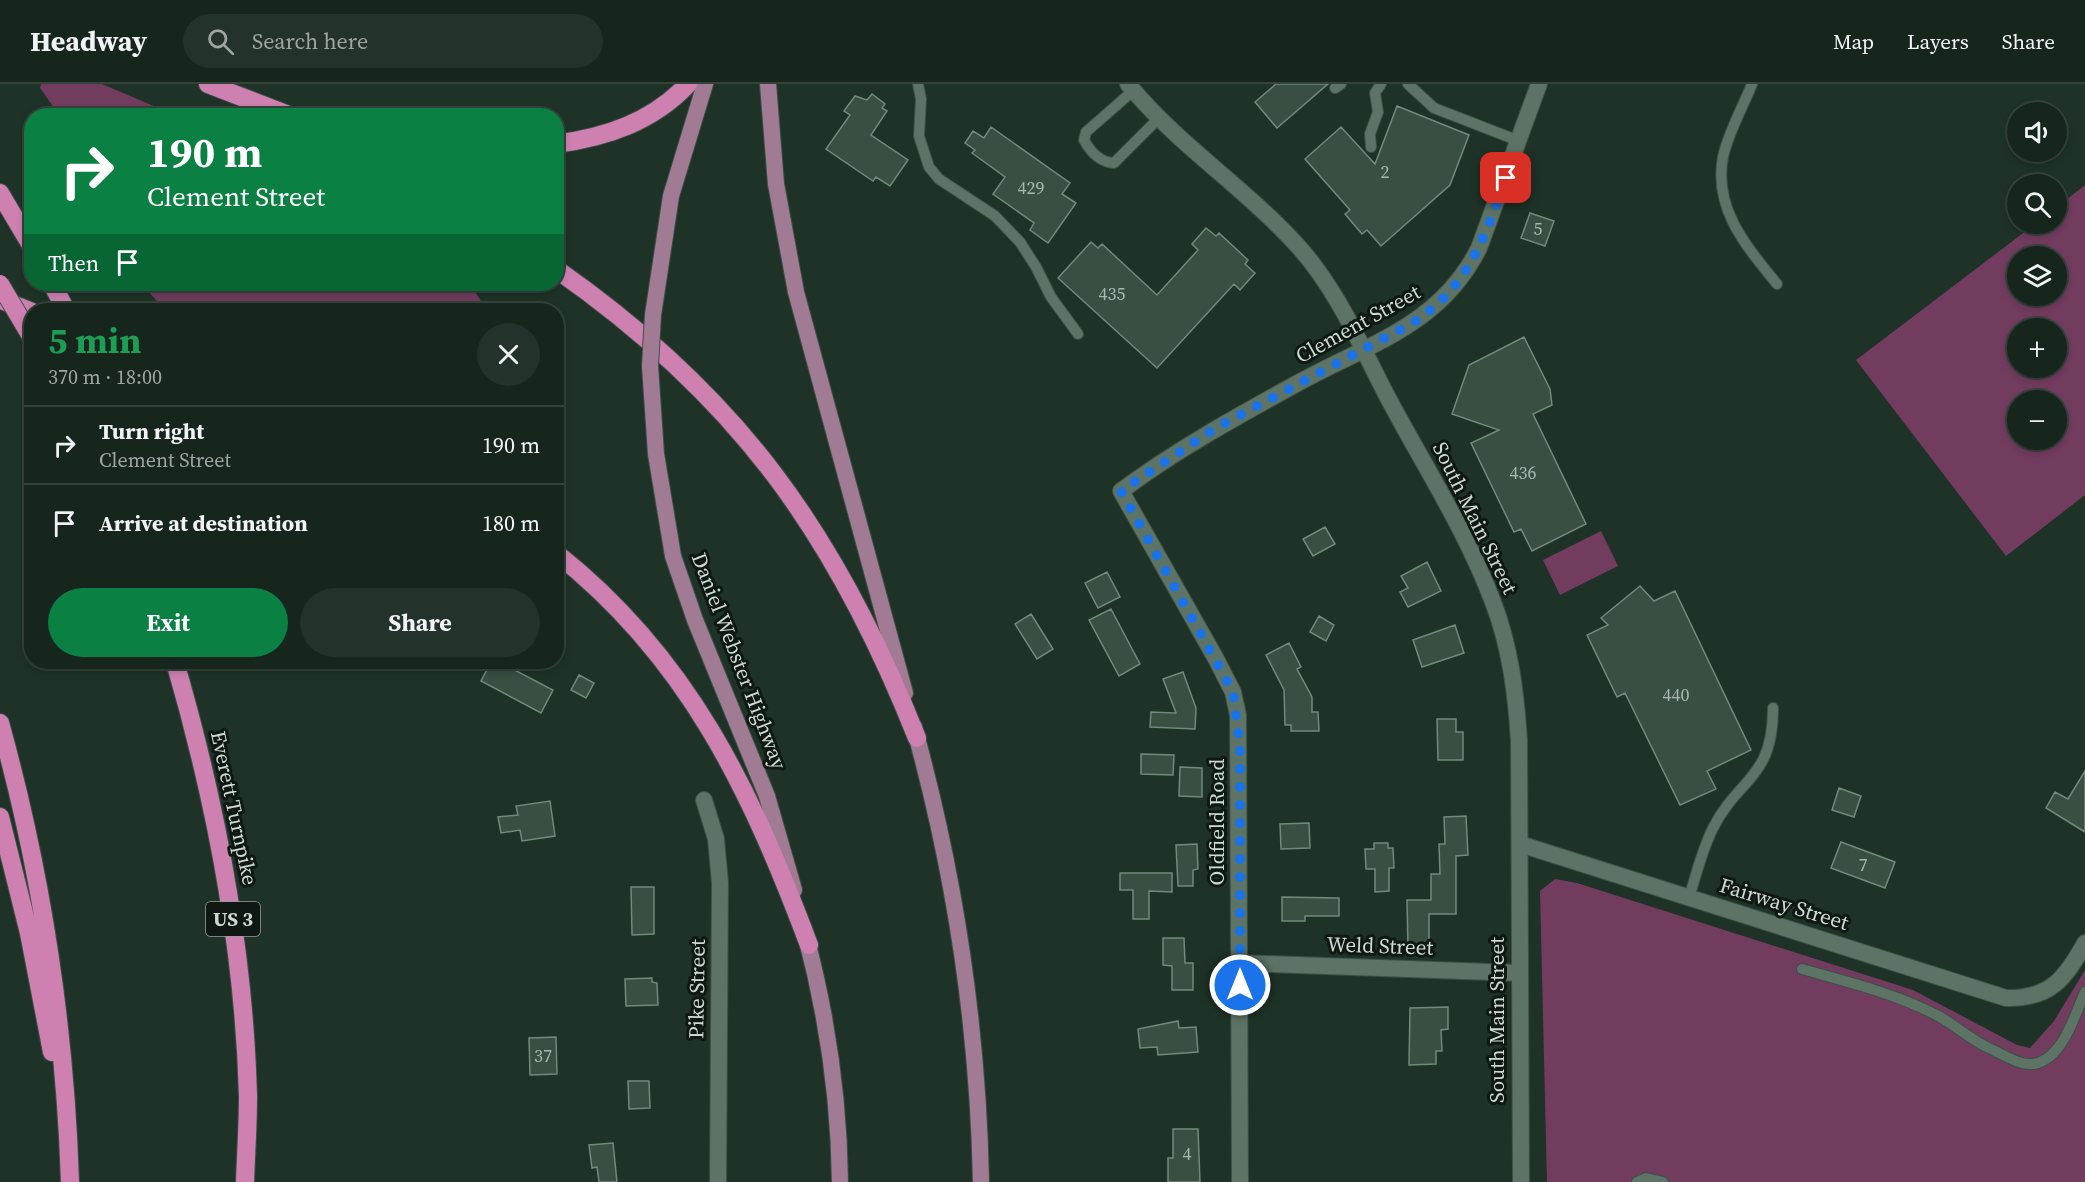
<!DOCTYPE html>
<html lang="en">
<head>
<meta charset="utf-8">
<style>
	:root { --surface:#16261d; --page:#23322a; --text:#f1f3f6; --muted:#9ea5a4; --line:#35433b; --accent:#0b8043 }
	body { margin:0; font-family:"Source Serif 4",serif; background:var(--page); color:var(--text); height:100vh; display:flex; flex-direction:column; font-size:22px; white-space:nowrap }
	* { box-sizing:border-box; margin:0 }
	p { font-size:20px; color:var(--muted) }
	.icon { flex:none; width:33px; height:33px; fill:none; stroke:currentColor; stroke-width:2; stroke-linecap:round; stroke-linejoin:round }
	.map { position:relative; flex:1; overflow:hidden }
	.panel { position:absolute; left:24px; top:219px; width:540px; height:366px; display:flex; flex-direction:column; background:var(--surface); border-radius:24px; box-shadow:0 3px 9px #0003,0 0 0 2px var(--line) }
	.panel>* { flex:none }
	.hud { position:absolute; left:24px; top:24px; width:540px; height:183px; border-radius:24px; box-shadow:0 3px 9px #0003,0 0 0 2px var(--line); background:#0b8043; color:#fff; overflow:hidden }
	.fabs { position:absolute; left:2007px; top:18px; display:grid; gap:12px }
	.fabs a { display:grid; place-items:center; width:60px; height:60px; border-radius:50%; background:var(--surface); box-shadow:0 3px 9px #0003,0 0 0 2px var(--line); font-size:30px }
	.pin { position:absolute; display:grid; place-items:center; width:51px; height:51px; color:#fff; margin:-26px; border-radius:12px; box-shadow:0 3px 9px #0006 }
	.me { position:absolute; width:66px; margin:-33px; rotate:0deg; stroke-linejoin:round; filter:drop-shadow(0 0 4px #0008) }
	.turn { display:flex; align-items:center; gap:21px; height:126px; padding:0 24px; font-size:27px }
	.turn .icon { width:78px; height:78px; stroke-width:2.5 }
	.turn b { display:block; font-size:42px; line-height:51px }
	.then { display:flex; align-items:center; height:57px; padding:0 24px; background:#0003; gap:12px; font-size:22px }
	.round { display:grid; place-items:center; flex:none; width:63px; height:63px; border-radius:32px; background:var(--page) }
	.headline { display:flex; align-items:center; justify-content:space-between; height:102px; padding:0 24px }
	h1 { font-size:36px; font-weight:700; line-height:45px; color:#1e9e55 }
	.cta { display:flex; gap:12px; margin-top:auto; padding:12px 24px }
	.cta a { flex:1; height:69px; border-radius:36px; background:var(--accent); color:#fff; font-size:24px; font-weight:700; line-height:69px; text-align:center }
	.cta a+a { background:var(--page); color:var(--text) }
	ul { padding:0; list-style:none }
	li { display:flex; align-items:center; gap:18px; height:78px; padding:0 24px; border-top:2px solid var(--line) }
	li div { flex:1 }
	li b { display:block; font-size:22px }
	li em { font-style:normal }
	header { display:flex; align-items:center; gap:36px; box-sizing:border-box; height:84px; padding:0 30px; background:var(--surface); border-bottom:2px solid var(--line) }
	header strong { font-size:28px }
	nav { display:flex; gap:33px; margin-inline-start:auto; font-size:21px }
	.search { width:420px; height:54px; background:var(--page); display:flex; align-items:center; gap:15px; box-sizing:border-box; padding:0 21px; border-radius:33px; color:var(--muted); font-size:22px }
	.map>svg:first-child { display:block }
	.green { fill:#723c5f; fill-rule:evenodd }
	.building { fill:#394f42; stroke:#72897b; stroke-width:1.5 }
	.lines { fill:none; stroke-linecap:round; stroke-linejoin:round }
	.service-casing { stroke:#3e5046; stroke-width:12 }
	.minor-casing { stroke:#3e5046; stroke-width:18 }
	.tertiary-casing { stroke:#3e5046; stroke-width:18 }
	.primary-casing { stroke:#3e5046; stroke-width:18 }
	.motorway-casing { stroke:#3e5046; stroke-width:20 }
	.service { stroke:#5c7365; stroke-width:10 }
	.minor { stroke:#5c7365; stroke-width:16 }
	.tertiary { stroke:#5c7365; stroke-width:16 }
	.primary { stroke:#a07b93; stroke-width:16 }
	.motorway { stroke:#ce80b1; stroke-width:18 }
	.primary-bridge-casing { stroke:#3e5046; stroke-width:18; stroke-linecap:butt }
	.motorway-bridge-casing { stroke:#3e5046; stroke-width:20; stroke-linecap:butt }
	.primary-bridge { stroke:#a07b93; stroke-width:16 }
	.motorway-bridge { stroke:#ce80b1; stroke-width:18 }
	.route { stroke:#1a73e8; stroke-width:10; stroke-dasharray:0 18 }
	.labels { text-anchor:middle; stroke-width:6; stroke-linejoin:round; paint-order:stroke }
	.number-label { font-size:18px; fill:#a8b7ae }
	.shield { fill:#0f1812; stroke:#94a098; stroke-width:1.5 }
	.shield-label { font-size:20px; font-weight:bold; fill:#cddad2 }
	.street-label { font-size:21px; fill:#cddad2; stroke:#0f1812 }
</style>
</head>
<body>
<header>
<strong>Headway</strong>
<div class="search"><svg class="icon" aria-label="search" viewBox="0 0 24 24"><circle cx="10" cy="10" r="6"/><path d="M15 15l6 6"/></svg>Search here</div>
<nav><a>Map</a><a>Layers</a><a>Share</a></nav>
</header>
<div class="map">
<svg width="2085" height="1098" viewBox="0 0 2085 1098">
	<rect width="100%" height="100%" fill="#1e3227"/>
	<!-- green -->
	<path class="green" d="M41 0H102L175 31H59L40 4Z
		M2085 101V411L2006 472 1856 276 2035 140H2056L2057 123ZM2018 172H2056V212H2018ZM2018 244H2056V284H2018ZM2018 316H2056V356H2018Z
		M146 200H465L475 208 487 226H164L146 204Z
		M1601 447 1618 482 1560 511 1543 476Z
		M1555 795 1577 799 1913 906 2017 961 2030 964 2054 937 2085 886V1098H1547L1540 807Z"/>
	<!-- building -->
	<path class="building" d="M1276 0H1328L1277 44 1255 18Z
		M872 10 885 20 882 24 887 27 871 51 908 76 890 102 876 93 873 97 826 65 850 31 844 27 855 12 867 16Z
		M1397 22 1469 51 1450 101 1381 162 1367 146 1362 150 1345 130 1350 126 1305 75 1341 43 1375 80Z
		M991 43 1070 99 1062 110 1076 119 1048 159 1030 146 1034 139 993 110 1005 93 972 69 975 66 965 59 973 47 984 54Z
		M1530 129 1554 137 1545 162 1521 154Z
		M1206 144 1216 152 1219 149 1248 176 1245 180 1255 189 1240 206 1234 200 1157 284 1058 194 1091 158 1098 164 1102 160 1157 211 1198 166 1192 160Z
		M1524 253 1550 305 1552 321 1533 330 1586 440 1532 467 1521 445 1514 448 1471 359 1499 346 1452 330 1469 281Z
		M1325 443 1335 460 1313 472 1303 455Z
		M1427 478 1441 507 1408 523 1400 508 1408 504 1401 492Z
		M1107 488 1120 513 1098 524 1085 499Z
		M1640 502 1654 517 1675 507 1751 666 1707 687 1716 705 1680 721 1625 609 1617 613 1587 551 1608 541 1601 534Z
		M1111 525 1140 580 1119 592 1089 536Z
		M1031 530 1053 565 1037 575 1015 540Z
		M1319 532 1334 541 1326 557 1310 548Z
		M1455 541 1464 569 1422 583 1413 556Z
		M1289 559 1301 583 1297 585 1312 613V628H1318L1319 647H1291V641H1285L1284 606 1266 571Z
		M491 578H499L553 606 541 629 481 597Z
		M1183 588 1196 624 1195 645 1150 643 1151 628 1176 629 1163 595Z
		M579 591 594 599 586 614 571 606Z
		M1437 635H1456V648H1463V676H1438Z
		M1141 670 1174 671 1173 691 1141 690Z
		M1180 683 1202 684V713L1179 712Z
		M2085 687V748L2046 724 2055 708 2068 715Z
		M1839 704 1861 712 1854 733 1832 726Z
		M550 717 555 752 522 757 520 746 501 749 498 733 518 731 516 722Z
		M1466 732 1468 771 1456 772V830H1429V864H1408L1407 816H1431V790H1440L1439 760H1445L1444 733Z
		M1309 739 1310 764 1281 765 1280 740Z
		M1841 758 1895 778 1885 804 1831 784Z
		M1374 759H1388V764H1393L1394 784H1389V807L1375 808V785H1366L1365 765H1374Z
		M1197 760 1198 785 1193 786V802H1178L1176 761Z
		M1120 789H1172V808L1149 807V835H1133V806H1120Z
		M631 803H654V850L632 851Z
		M1282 813 1339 814V832H1305V837H1282Z
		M1163 854H1184L1185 879H1193V906H1172V882L1163 881Z
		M652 894V898L657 899 658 921 626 922 625 895Z
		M1448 923V945L1441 946 1442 967H1436V980L1409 981 1410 924Z
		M1178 937 1179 944 1196 943 1198 968 1158 971 1157 963 1140 964 1138 945Z
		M556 953 557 990 530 991 529 954Z
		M628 997H649L650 1024 629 1025Z
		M1173 1045H1198L1200 1098H1168V1074H1173Z
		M613 1059 617 1098H599L597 1083 592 1084 589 1061Z"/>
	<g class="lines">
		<!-- service casing -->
		<g class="service-casing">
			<path id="service" d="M918 0 921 15 919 52 929 83 939 95 995 132 1020 158 1036 183 1051 213 1078 250
				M1408 0 1434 24 1519 57
				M1752 0C1743 23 1728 49 1723 73 1713 125 1747 163 1777 200
				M1335 4 1341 0
				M1134 6 1086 48 1084 56C1091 69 1100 78 1114 79L1160 33
				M1371 63 1370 50 1378 28 1375 9 1381 0
				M1689 814C1696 791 1702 766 1713 744 1739 693 1773 695 1773 624
				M1802 885C1848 898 1898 910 1940 933 1958 943 1972 957 1991 965 2004 971 2023 984 2038 979 2064 971 2075 930 2085 908
				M1637 1098 1646 1094 1663 1098"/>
		</g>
		<!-- minor casing -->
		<g class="minor-casing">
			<path id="minor" d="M704 716 716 755 720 799 718 1098
				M1520 760 2006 914C2050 915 2065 895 2085 859
				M1240 879 1518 889
				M1240 1098 1238 631 1233 608 1215 573 1121 407C1176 366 1236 333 1296 300 1368 260 1440 242 1479 164L1539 0"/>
		</g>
		<!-- tertiary casing -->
		<g class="tertiary-casing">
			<path id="tertiary" d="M1128 0C1177 60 1244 103 1296 160 1336 203 1360 260 1387 312 1423 380 1466 446 1493 518 1510 562 1516 609 1519 656L1521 1098"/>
		</g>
		<!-- primary casing -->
		<g class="primary-casing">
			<path id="primary" d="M768 0 776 100 796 208 905 609
				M653 231 671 112 705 0
				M650 282 656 370 673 472 695 536 767 712 794 806
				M914 643C955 791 978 944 981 1098
				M805 849C827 931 839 1013 840 1098"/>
		</g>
		<!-- motorway casing -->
		<g class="motorway-casing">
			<path id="motorway" d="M208 0 291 32
				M556 60C607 53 652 38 688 0
				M0 109 32 163
				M556 185C738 312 836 450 917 654
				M52 200 66 226
				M4 217 32 228
				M556 469C689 574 751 707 809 861
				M175 578C216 719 244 864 248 1012 248 1041 246 1069 245 1098
				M0 639C42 790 65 942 70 1098
				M0 733 29 849 52 968"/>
		</g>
		<!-- service -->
		<use href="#service" class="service"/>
		<!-- minor -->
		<use href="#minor" class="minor"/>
		<!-- tertiary -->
		<use href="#tertiary" class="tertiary"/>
		<!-- primary -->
		<use href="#primary" class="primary"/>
		<!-- motorway -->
		<use href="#motorway" class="motorway"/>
		<!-- primary-bridge casing -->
		<g class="primary-bridge-casing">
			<path id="primary-bridge" d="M650 282 653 231"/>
		</g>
		<!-- motorway-bridge casing -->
		<g class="motorway-bridge-casing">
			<path id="motorway-bridge" d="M0 200 32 254"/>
		</g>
		<!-- primary-bridge -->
		<use href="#primary-bridge" class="primary-bridge"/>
		<!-- motorway-bridge -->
		<use href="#motorway-bridge" class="motorway-bridge"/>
	</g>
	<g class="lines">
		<!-- route -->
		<path class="route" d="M1240 901V662L1233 608 1121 407 1214 345 1411 240C1468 204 1484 155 1506 94"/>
	</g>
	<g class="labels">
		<!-- number labels -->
		<g class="number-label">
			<text x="1385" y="94">2</text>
			<text x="1031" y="110">429</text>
			<text x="1538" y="151">5</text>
			<text x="1112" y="216">435</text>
			<text x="1523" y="395">436</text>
			<text x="1676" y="617">440</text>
			<text x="1863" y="787">7</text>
			<text x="543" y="978">37</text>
			<text x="1187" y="1076">4</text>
		</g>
		<!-- shield labels -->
		<rect class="shield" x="206" y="818" width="54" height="34" rx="4.5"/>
		<g class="shield-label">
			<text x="233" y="842">US 3</text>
		</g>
		<!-- street labels -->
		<g class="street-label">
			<text transform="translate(1358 240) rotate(-29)" y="7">Clement Street</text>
			<text transform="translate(1475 434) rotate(64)" y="7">South Main Street</text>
			<text transform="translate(739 577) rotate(69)" y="7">Daniel Webster Highway</text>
			<text transform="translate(234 724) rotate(78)" y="7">Everett Turnpike</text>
			<text transform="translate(1217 738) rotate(-90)" y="7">Oldfield Road</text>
			<text transform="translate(1784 820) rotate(17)" y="7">Fairway Street</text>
			<text transform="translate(1380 862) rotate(2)" y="7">Weld Street</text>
			<text transform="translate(697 905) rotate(-89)" y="7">Pike Street</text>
			<text transform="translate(1497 936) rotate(-90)" y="7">South Main Street</text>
		</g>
	</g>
</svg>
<div class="fabs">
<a><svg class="icon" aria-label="sound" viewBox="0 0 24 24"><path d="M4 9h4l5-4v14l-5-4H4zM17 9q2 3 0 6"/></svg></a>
<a><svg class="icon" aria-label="search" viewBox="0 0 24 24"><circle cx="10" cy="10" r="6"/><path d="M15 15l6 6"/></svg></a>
<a><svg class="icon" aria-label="layers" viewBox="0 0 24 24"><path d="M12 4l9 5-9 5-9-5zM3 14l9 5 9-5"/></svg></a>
<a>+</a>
<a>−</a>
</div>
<div class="pin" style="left:1506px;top:94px;background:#d93025"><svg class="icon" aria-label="arrive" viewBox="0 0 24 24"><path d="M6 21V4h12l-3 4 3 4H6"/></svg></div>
<svg class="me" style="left:1240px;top:901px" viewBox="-20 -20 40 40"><circle r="17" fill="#1a73e8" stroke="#fff" stroke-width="3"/><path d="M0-11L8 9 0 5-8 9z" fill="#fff"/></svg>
<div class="hud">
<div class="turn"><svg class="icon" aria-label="right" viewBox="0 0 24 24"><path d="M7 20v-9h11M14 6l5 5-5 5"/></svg><div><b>190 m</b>Clement Street</div></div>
<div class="then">Then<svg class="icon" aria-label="arrive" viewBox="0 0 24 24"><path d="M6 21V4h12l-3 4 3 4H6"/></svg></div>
</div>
<section class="panel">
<div class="headline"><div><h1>5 min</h1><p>370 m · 18:00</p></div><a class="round"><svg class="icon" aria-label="close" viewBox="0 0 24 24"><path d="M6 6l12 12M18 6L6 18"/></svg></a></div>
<ul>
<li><svg class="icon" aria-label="right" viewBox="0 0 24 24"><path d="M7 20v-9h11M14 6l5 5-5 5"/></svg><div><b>Turn right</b><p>Clement Street</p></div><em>190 m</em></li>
<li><svg class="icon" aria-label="arrive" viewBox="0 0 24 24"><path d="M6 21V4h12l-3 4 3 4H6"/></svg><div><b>Arrive at destination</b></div><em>180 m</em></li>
</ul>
<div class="cta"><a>Exit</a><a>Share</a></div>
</section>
</div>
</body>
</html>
